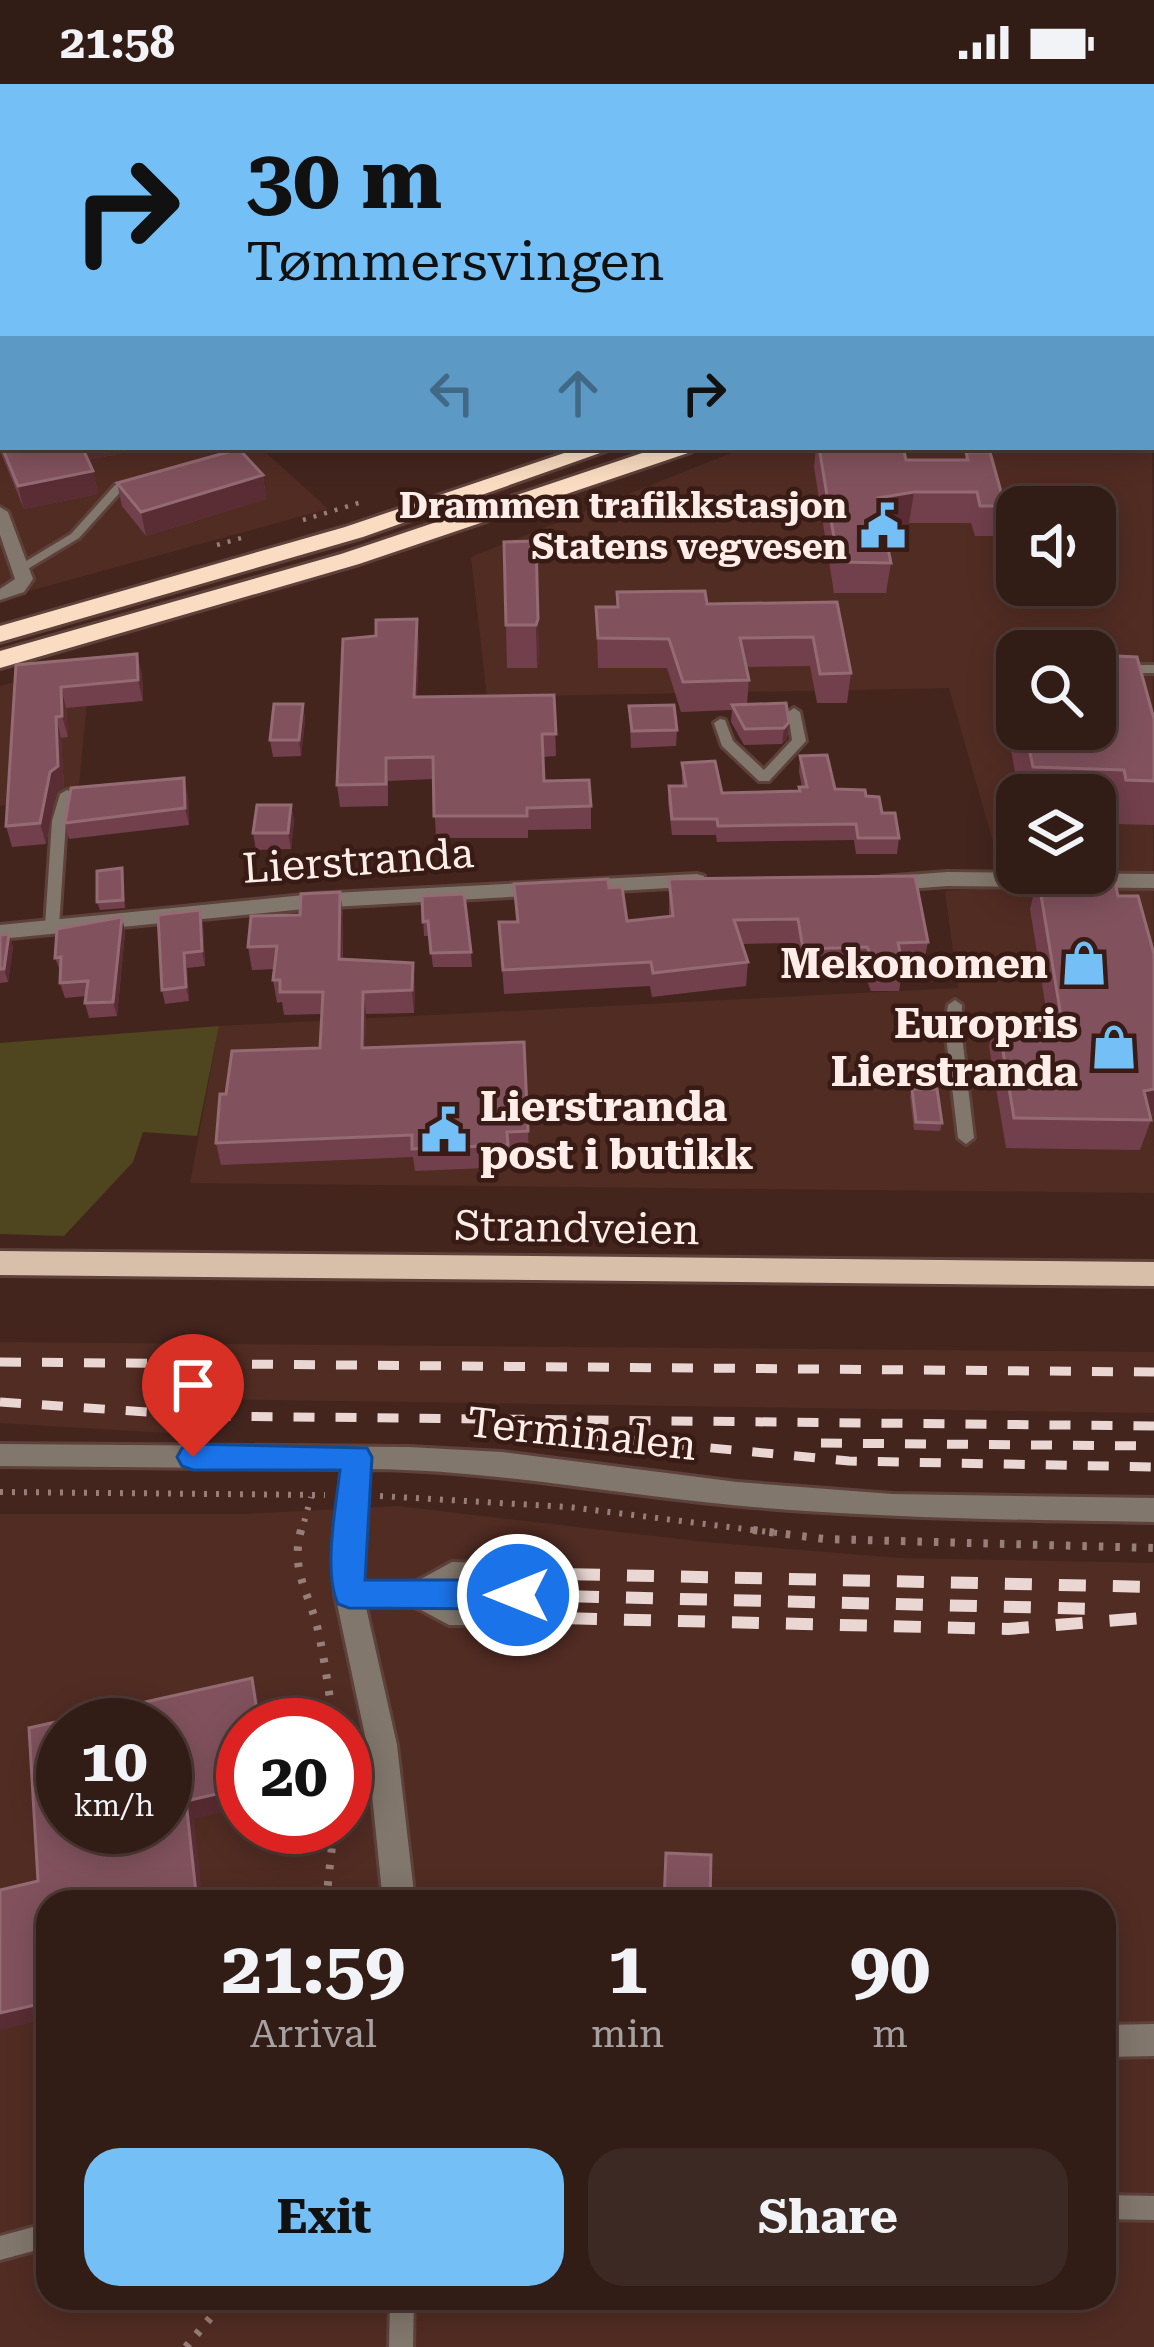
<!DOCTYPE html>
<html lang="en">
<head>
<meta charset="utf-8">
<style>
	:root { --surface:#321c16; --page:#3d2923; --text:#f1f3f6; --muted:#a8a1a1; --line:#4d3a35; --accent:#74c0f6 }
	body { margin:0; font-family:"Roboto Serif",serif; background:var(--page); color:var(--text); height:100vh; display:flex; flex-direction:column; font-size:45px; white-space:nowrap }
	* { box-sizing:border-box; margin:0 }
	p { font-size:39px; color:var(--muted) }
	.icon { flex:none; width:66px; height:66px; fill:none; stroke:currentColor; stroke-width:2; stroke-linecap:round; stroke-linejoin:round }
	.map { position:relative; flex:1; overflow:hidden }
	.drawer { position:absolute; left:36px; top:1806px; width:1080px; height:420px; display:flex; flex-direction:column; background:var(--surface); border-radius:36px; box-shadow:0 6px 30px #0003,0 0 0 3px var(--line) }
	.drawer>* { flex:none }
	.top-card { position:absolute; left:0px; top:0px; width:1155px; height:366px; box-shadow:0 6px 30px #0003,0 0 0 3px var(--line); background:#74c0f6; color:#111; overflow:hidden }
	.fabs { position:absolute; left:996px; top:402px; display:grid; gap:24px }
	.fabs a { display:grid; place-items:center; width:120px; height:120px; border-radius:24px; background:var(--surface); box-shadow:0 6px 30px #0003,0 0 0 3px var(--line); font-size:60px }
	.speed { position:absolute; left:36px; top:1614px; display:flex; gap:24px; font-size:60px; font-weight:700; text-align:center }
	.speed>* { display:grid; place-content:center; width:156px; height:156px; border-radius:50%; background:var(--surface); box-shadow:0 6px 30px #0003,0 0 0 3px var(--line); line-height:1 }
	.speed small { font-size:30px; font-weight:400 }
	.speed .limit { border:18px solid #d22; background:#fff; color:#111 }
	.pin { position:absolute; display:grid; place-items:center; width:102px; height:102px; color:#fff; margin:-123px -51px; border-radius:50% 50% 50% 0; rotate:-45deg; box-shadow:0 0 12px #0007 }
	.pin .icon { rotate:45deg }
	.me { position:absolute; width:132px; margin:-66px; rotate:270deg; stroke-linejoin:round; filter:drop-shadow(0 0 9px #0008) }
	.turn { display:flex; align-items:center; gap:42px; height:252px; padding:0 48px; font-size:54px }
	.turn .icon { width:156px; height:156px; stroke-width:2.5 }
	.turn b { display:block; font-size:84px; line-height:102px }
	.lanes { display:flex; align-items:center; height:114px; padding:0 48px; background:#0003; justify-content:center; gap:60px; direction:ltr }
	.lanes .off { opacity:.35 }
	.eta { display:flex; justify-content:space-evenly; align-items:center; height:204px; text-align:center }
	.eta b { font-size:72px; font-weight:700; line-height:84px }
	.button { display:flex; gap:24px; margin-top:auto; padding:24px 48px }
	.button a { flex:1; height:138px; border-radius:36px; background:var(--accent); color:#111; font-size:48px; font-weight:700; line-height:138px; text-align:center }
	.button a+a { background:var(--page); color:var(--text) }
	.status { display:flex; justify-content:space-between; align-items:center; height:84px; padding:0 60px; background:var(--surface); direction:ltr }
	.status svg { height:33px; fill:currentColor }
	.map>svg:first-child { display:block }
	.built { fill:#512c23; fill-rule:evenodd }
	.green { fill:#4f451e }
	.lines { fill:none; stroke-linecap:round; stroke-linejoin:round }
	.lane-casing { stroke:#5d413a; stroke-width:6 }
	.street-casing { stroke:#5d413a; stroke-width:6 }
	.secondary-casing { stroke:#5d413a; stroke-width:6 }
	.primary-casing { stroke:#5d413a; stroke-width:6 }
	.highway-casing { stroke:#5d413a; stroke-width:6 }
	.path-far2 { stroke:#977f79; stroke-width:4.5; stroke-dasharray:3 8; stroke-linecap:butt }
	.path-far1 { stroke:#977f79; stroke-width:6; stroke-dasharray:3 9; stroke-linecap:butt }
	.path { stroke:#977f79; stroke-width:8; stroke-dasharray:4.5 12; stroke-linecap:butt }
	.lane { fill:#82776c; fill-rule:evenodd }
	.street { fill:#82776c; fill-rule:evenodd }
	.secondary { fill:#b2a08f; fill-rule:evenodd }
	.primary { fill:#d7bfa9; fill-rule:evenodd }
	.highway { fill:#f9dcc1; fill-rule:evenodd }
	.rail-far1 { stroke:#ead7d3; stroke-width:9; stroke-dasharray:21 21; stroke-linecap:butt }
	.rail { stroke:#ead7d3; stroke-width:12; stroke-dasharray:27 27; stroke-linecap:butt }
	.wall { fill:#723f4d }
	.shaded-wall { fill:#592d33 }
	.building { fill:#81525e; stroke:#946a73; stroke-width:3; fill-rule:evenodd }
	.route { fill:#1a73e8; stroke:#114b97; stroke-width:3 }
	.labels { text-anchor:middle; stroke-width:9; stroke-linejoin:round; paint-order:stroke }
	.far-poi-label { font-size:36px; font-weight:bold; fill:#feede9; stroke:#381b14; text-anchor:end }
	.street-label { font-size:42px; fill:#feede9; stroke:#381b14 }
	.poi-label { font-size:42px; font-weight:bold; fill:#feede9; stroke:#381b14; text-anchor:end }
</style>
</head>
<body>
<div class="status"><b>21:58</b><svg viewBox="0 0 49 12"><path d="M0 12V9h3v3zM5 12V6h3v6zM10 12V3h3v9zM15 12V0h3v12zM26 1h20v11H26zM47 4h2v5h-2z"/></svg></div>
<div class="map">
<svg width="1154" height="2263" viewBox="0 0 1154 2263">
	<rect width="100%" height="100%" fill="#43251e"/>
	<!-- built -->
	<path class="built" d="M0 184 3 363H260L328 425 0 515Z
		M1152 249 1154 1109 190 1099 219 942 958 904 945 807 1006 803 949 604 487 613 471 473 746 363H1152ZM1017 423H1095V501H1017ZM1017 567H1095V645H1017ZM1017 711H1095V789H1017Z
		M91 578 78 711 0 722V602Z
		M0 1258 1154 1268V1329L209 1315 201 1351 0 1339Z
		M398 1422 705 1458 900 1474 1154 1479V2263H0V1430H243ZM63 1641H165V1743H63ZM243 1641H345V1743H243ZM48 1818H1104V2214H48Z"/>
	<!-- green -->
	<path class="green" d="M219 942 197 1052 143 1048 133 1078 64 1152 0 1150V959Z"/>
	<g class="lines">
		<!-- lane casing -->
		<g class="lane-casing">
			<path id="lane" d="M139 395 143 396V400L123 405 79 454 26 486H18V482L71 450 115 401Z
				M1012 566 1017 568V577L1006 570Z
				M1095 581H1154V589H1095Z
				M794 624 800 628 806 657 769 697H759L722 662 714 639 720 635 725 636 733 657 764 686 792 656 788 628Z
				M67 706 74 710 66 737 59 842 52 847 45 842 52 737 60 710Z
				M955 916 962 921 961 943 974 1054 966 1060 958 1054 945 943 948 921Z
				M452 1478 519 1480 526 1483 529 1489 526 1495 519 1498 454 1496 443 1502H518L525 1505 528 1511 525 1517 518 1520 444 1519 451 1523 516 1524 523 1527 526 1533 523 1539 516 1542 449 1541 408 1519H349L342 1516 339 1510 342 1504 349 1501 408 1502Z
				M1104 2111 1154 2112V2136L1104 2135Z
				M48 2139V2163L0 2176V2152Z
				M390 2214H414L413 2263H389Z"/>
		</g>
		<!-- street casing -->
		<g class="street-casing">
			<path id="street" d="M0 423 8 428 33 495 24 508 0 516V505L15 495 0 451Z
				M947 788 1154 790V804L947 802 882 807 872 800 882 793Z
				M697 790 704 792V802L314 824 0 855V841L314 810Z
				M0 1360 409 1363 502 1368 737 1398 892 1410 1154 1414V1438C1016 1436 880 1434 742 1422 617 1411 495 1386 369 1385L362 1468 363 1510 397 1661 415 1818H383L367 1661 335 1510 334 1468 343 1385 0 1382Z
				M1154 1940V1972L1104 1973V1941Z"/>
		</g>
		<!-- secondary casing -->
		<g class="secondary-casing">
			<path id="secondary" d="M1004 0H1016L1018 3H1006Z
				M1152 138H1154V148H1152Z"/>
		</g>
		<!-- primary casing -->
		<g class="primary-casing">
			<path id="primary" d="M0 1167 1154 1178V1202L0 1191Z"/>
		</g>
		<!-- highway casing -->
		<g class="highway-casing">
			<path id="highway" d="M1152 127H1154L1152 140Z
				M1152 155H1154L1152 168Z
				M582 363H617L363 453 0 558V542L345 443Z
				M660 363H695L691 368 359 480 0 584V567L341 470Z"/>
		</g>
		<!-- path-far2 -->
		<path class="path-far2" d="M303 436 365 417
			M217 461 245 453"/>
		<!-- path-far1 -->
		<path class="path-far1" d="M0 1408 325 1411
			M380 1412 569 1423 777 1449
			M301 1449 311 1413"/>
		<!-- path -->
		<path class="path" d="M301 1446C290 1487 309 1508 318 1546 325 1577 329 1610 334 1641
			M753 1446 825 1455 1154 1464
			M326 1818 334 1743
			M186 2263 227 2214"/>
		<!-- lane -->
		<use href="#lane" class="lane"/>
		<!-- street -->
		<use href="#street" class="street"/>
		<!-- secondary -->
		<use href="#secondary" class="secondary"/>
		<!-- primary -->
		<use href="#primary" class="primary"/>
		<!-- highway -->
		<use href="#highway" class="highway"/>
		<!-- rail-far1 -->
		<path class="rail-far1" d="M0 1278 1154 1288
			M0 1318 206 1332 1154 1342
			M585 1352 849 1377 1154 1383
			M821 1359 1154 1362"/>
		<!-- rail -->
		<path class="rail" d="M519 1489 1154 1503
			M518 1511 1100 1525
			M516 1533 1008 1545 1154 1533"/>
	</g>
	<!-- wall -->
	<path class="wall" d="M0 337 152 363 88 376 93 387 98 410 24 425 0 367Z
		M816 363H903L906 376H965L966 368 1005 422 999 452H975L971 439H909L884 443 891 479 886 509H834L814 383Z
		M263 391 266 415 146 452 122 422 117 399Z
		M536 457 539 578 537 584H507L504 458Z
		M617 508 707 520 837 518 851 589 847 619H817L810 582 747 583 749 596 747 620 789 638 787 655 782 660 744 661 731 638 732 626 681 628 667 584H598L596 523H617Z
		M419 557 417 613 554 611 556 672 543 673 544 697 591 722V745L528 746V754H436L433 695 388 697V722L340 723 337 701Z
		M137 570 142 591 143 617 66 624 68 653 61 654 64 703 56 709 46 760 12 763 6 742 16 581Z
		M303 620 305 637 301 672 273 673 270 656Z
		M629 622 677 646 676 662 631 664Z
		M1017 628V645H1095L1154 635V741L1114 740 1112 729H1095V711H1019L1010 660Z
		M800 672 835 705 866 712 882 729 899 754 897 770H856L854 756 717 758 716 751H672L668 718 669 702H682V679L722 709 799 707V703H802L799 688Z
		M188 711 189 741 69 755 65 739Z
		M291 721 294 737 291 765 256 766 253 749Z
		M122 784 125 824 100 826 97 818Z
		M1038 793 1118 812 1154 870V1028L1140 1066 1006 1064 989 962 997 931H1047L1030 825Z
		M669 795 928 858 923 883H903L899 907H871L863 887 800 889 795 859 742 860 748 878 746 902 652 913 650 902 504 910 499 838H516L514 800 609 804 627 837 669 833Z
		M340 808 343 831V875L415 902 414 929 366 930 365 964 524 958 529 1069 508 1070 509 1083 415 1087 413 1073 221 1081 216 1059 226 1010 320 964 322 930 284 931 282 918 277 919 273 896 274 885 252 886 248 863Z
		M422 812 471 868 472 883H433L429 852H424Z
		M122 833 125 848 117 932 89 934 85 919 86 912 65 914 60 899 61 889 55 874Z
		M203 841 205 882 187 884 189 917 165 920 162 906Z
		M9 850 13 863 8 898 0 899V851Z
		M912 1005 942 1039 940 1047 914 1046 910 1013Z"/>
	<!-- shaded-wall -->
	<path class="shaded-wall" d="M80 363H152L83 377Z
		M93 387 98 410 24 425 18 402Z
		M263 391 266 415 146 452 141 428Z
		M914 408 909 439 874 445 878 414Z
		M417 535 419 557 416 635 414 613Z
		M538 535 539 578 537 584 536 541Z
		M137 570 142 591 143 617 138 596Z
		M61 603 66 624 68 653 62 632Z
		M303 620 305 637 301 672 299 656Z
		M56 633 61 654 64 703 56 709 46 760 40 739Z
		M789 638 787 655 782 660 784 644Z
		M184 694 188 711 189 741 185 724Z
		M291 721 294 737 291 765 288 749Z
		M340 808 343 831 342 898 339 875Z
		M200 826 203 841 205 882 202 867Z
		M122 833 125 848 117 932 113 918Z
		M9 850 13 863 8 898 4 885Z
		M184 869 187 884 189 917 186 903Z
		M413 879 415 902 414 929 412 906Z
		M363 908 366 930 364 986 362 964Z
		M1154 1005V1028L1151 1033 1144 1007Z
		M252 1594 258 1613 262 1641H259Z
		M243 1704V1723L194 1735 203 1818H197L186 1717Z
		M48 1918V1935L0 1946V1929Z"/>
	<!-- building -->
	<path class="building" d="M0 284H3V306L0 299Z
		M3 336V363H82L93 387 18 402 0 358V337Z
		M819 363H903L906 376H968L966 368H990L1005 422H980L977 408H914L878 414 891 479 838 478Z
		M239 365 263 391 141 428 117 399Z
		M536 457 538 535 536 541H506L504 458Z
		M705 507 707 520 837 518 851 589 820 590 813 553 740 554 749 596 683 598 669 555 598 554 596 523H618L617 508Z
		M417 535 414 613 554 611 556 650H542L544 697 589 696 591 722 527 724V732H434L433 673 386 674V700L337 701 343 555 376 552V536Z
		M137 570 138 596 61 603 62 632 56 633 58 682 50 688 40 739 6 742 16 581Z
		M1095 571 1137 573 1154 635V697L1126 696 1124 686 1033 683 1025 645H1095Z
		M786 619 789 638 784 644 745 645 732 621Z
		M274 620H303L299 656H270Z
		M674 621 677 646 632 647 629 622Z
		M827 671 835 705 865 706 866 712 879 713 882 729H895L899 754H858L856 740 718 742 717 735H672L669 702H686L682 679 715 677 722 709 800 707 799 703H807L800 672Z
		M184 694 185 724 65 739 71 704Z
		M257 721H291L288 749H253Z
		M122 784 123 816 97 818V787Z
		M915 792 928 858 898 859 903 882 876 883 867 863 803 865 798 835 734 836 748 878 653 889 651 878 503 886 499 838H518L514 800 608 795 609 804 622 803 627 837 673 832 669 795Z
		M1038 793 1114 794 1118 812H1138L1154 870V1005L1144 1007 1151 1036 1014 1034 997 931 1061 932Z
		M340 808 339 875 413 879 412 906 363 908 362 964 524 958 528 1047 507 1048 508 1061 412 1065V1051L216 1059 220 1010H226L232 967 320 964 323 908H280V896H273L277 862 248 863 251 832 300 831 301 810Z
		M464 810 471 868 431 869 428 837 423 838 422 812Z
		M200 826 202 867 184 869 186 903 162 906 158 831Z
		M122 833 113 918 85 919 88 897 60 899 61 873 55 874 57 845Z
		M9 850 4 885H0V851Z
		M912 1005H937L942 1039 916 1038Z
		M252 1594 259 1641H243V1704L186 1717 197 1818H48V1918L0 1929V1806L38 1797 29 1644ZM63 1641H165V1743H63Z
		M666 1769 711 1771 710 1818H664Z"/>
	<!-- route -->
	<path class="route" d="M193 1360 367 1364 372 1373 365 1496H518L529 1501 534 1511 529 1521 518 1525 349 1524 338 1520C323 1488 336 1422 340 1386H193L182 1382 177 1373 182 1364Z"/>
	<!-- icons -->
	<defs>
		<g id="civic-bare" transform="scale(3.6)"><path d="M-.6-6.5H3V-4.5H.6V-3L4-1V1h2V6H-6V1h2V-1L-.6-3ZM-1.2 2.5V6h2.4V2.5Z" fill="#74c0f6" stroke="#381b14" stroke-width="2.5" paint-order="stroke"/></g>
		<g id="shop-bare" transform="scale(3.6)"><path d="M-5-2.5h2.3a2.7 3.5 0 0 1 5.4 0H5L5.5 6h-11ZM-1.5-2.5h3a1.5 2.3 0 0 0-3 0Z" fill="#74c0f6" stroke="#381b14" stroke-width="2.5" paint-order="stroke"/></g>
	</defs>
	<g fill-rule="evenodd">
		<use href="#civic-bare" x="883" y="442"/>
		<use href="#shop-bare" x="1084" y="879"/>
		<use href="#shop-bare" x="1114" y="963"/>
		<use href="#civic-bare" x="444" y="1046"/>
	</g>
	<g class="labels">
		<!-- far-poi labels -->
		<g class="far-poi-label">
			<text x="847" y="434">Drammen trafikkstasjon<tspan x="847" dy="41">Statens vegvesen</tspan></text>
		</g>
		<!-- street labels -->
		<g class="street-label">
			<text transform="translate(358 776) rotate(-4)" y="15">Lierstranda</text>
			<text transform="translate(577 1143) rotate(1)" y="15">Strandveien</text>
			<text transform="translate(582 1349) rotate(6)" y="15">Terminalen</text>
		</g>
		<!-- poi labels -->
		<g class="poi-label">
			<text x="1048" y="894">Mekonomen</text>
			<text x="1078" y="954">Europris<tspan x="1078" dy="48">Lierstranda</tspan></text>
			<text x="480" y="1037" text-anchor="start">Lierstranda<tspan x="480" dy="48">post i butikk</tspan></text>
		</g>
	</g>
</svg>
<div class="fabs">
<a><svg class="icon" aria-label="sound" viewBox="0 0 24 24"><path d="M4 9h4l5-4v14l-5-4H4zM17 9q2 3 0 6"/></svg></a>
<a><svg class="icon" aria-label="search" viewBox="0 0 24 24"><circle cx="10" cy="10" r="6"/><path d="M15 15l6 6"/></svg></a>
<a><svg class="icon" aria-label="layers" viewBox="0 0 24 24"><path d="M12 4l9 5-9 5-9-5zM3 14l9 5 9-5"/></svg></a>
</div>
<div class="speed"><div>10<small>km/h</small></div><div class="limit">20</div></div>
<div class="pin" style="left:193px;top:1373px;background:#d93025"><svg class="icon" aria-label="arrive" viewBox="0 0 24 24"><path d="M6 21V4h12l-3 4 3 4H6"/></svg></div>
<svg class="me" style="left:518px;top:1511px" viewBox="-20 -20 40 40"><circle r="17" fill="#1a73e8" stroke="#fff" stroke-width="3"/><path d="M0-11L8 9 0 5-8 9z" fill="#fff"/></svg>
<div class="top-card">
<div class="turn"><svg class="icon" aria-label="right" viewBox="0 0 24 24"><path d="M7 20v-9h11M14 6l5 5-5 5"/></svg><div><b>30 m</b>Tømmersvingen</div></div>
<div class="lanes"><svg class="icon off" aria-label="left" viewBox="0 0 24 24"><path d="M17 20v-9H6M10 6l-5 5 5 5"/></svg><svg class="icon off" aria-label="ahead" viewBox="0 0 24 24"><path d="M12 20V5M6 11l6-6 6 6"/></svg><svg class="icon" aria-label="right" viewBox="0 0 24 24"><path d="M7 20v-9h11M14 6l5 5-5 5"/></svg></div>
</div>
<section class="drawer">
<div class="eta">
<div><b>21:59</b><p>Arrival</p></div>
<div><b>1</b><p>min</p></div>
<div><b>90</b><p>m</p></div>
</div>
<div class="button"><a>Exit</a><a>Share</a></div>
</section>
</div>
</body>
</html>
